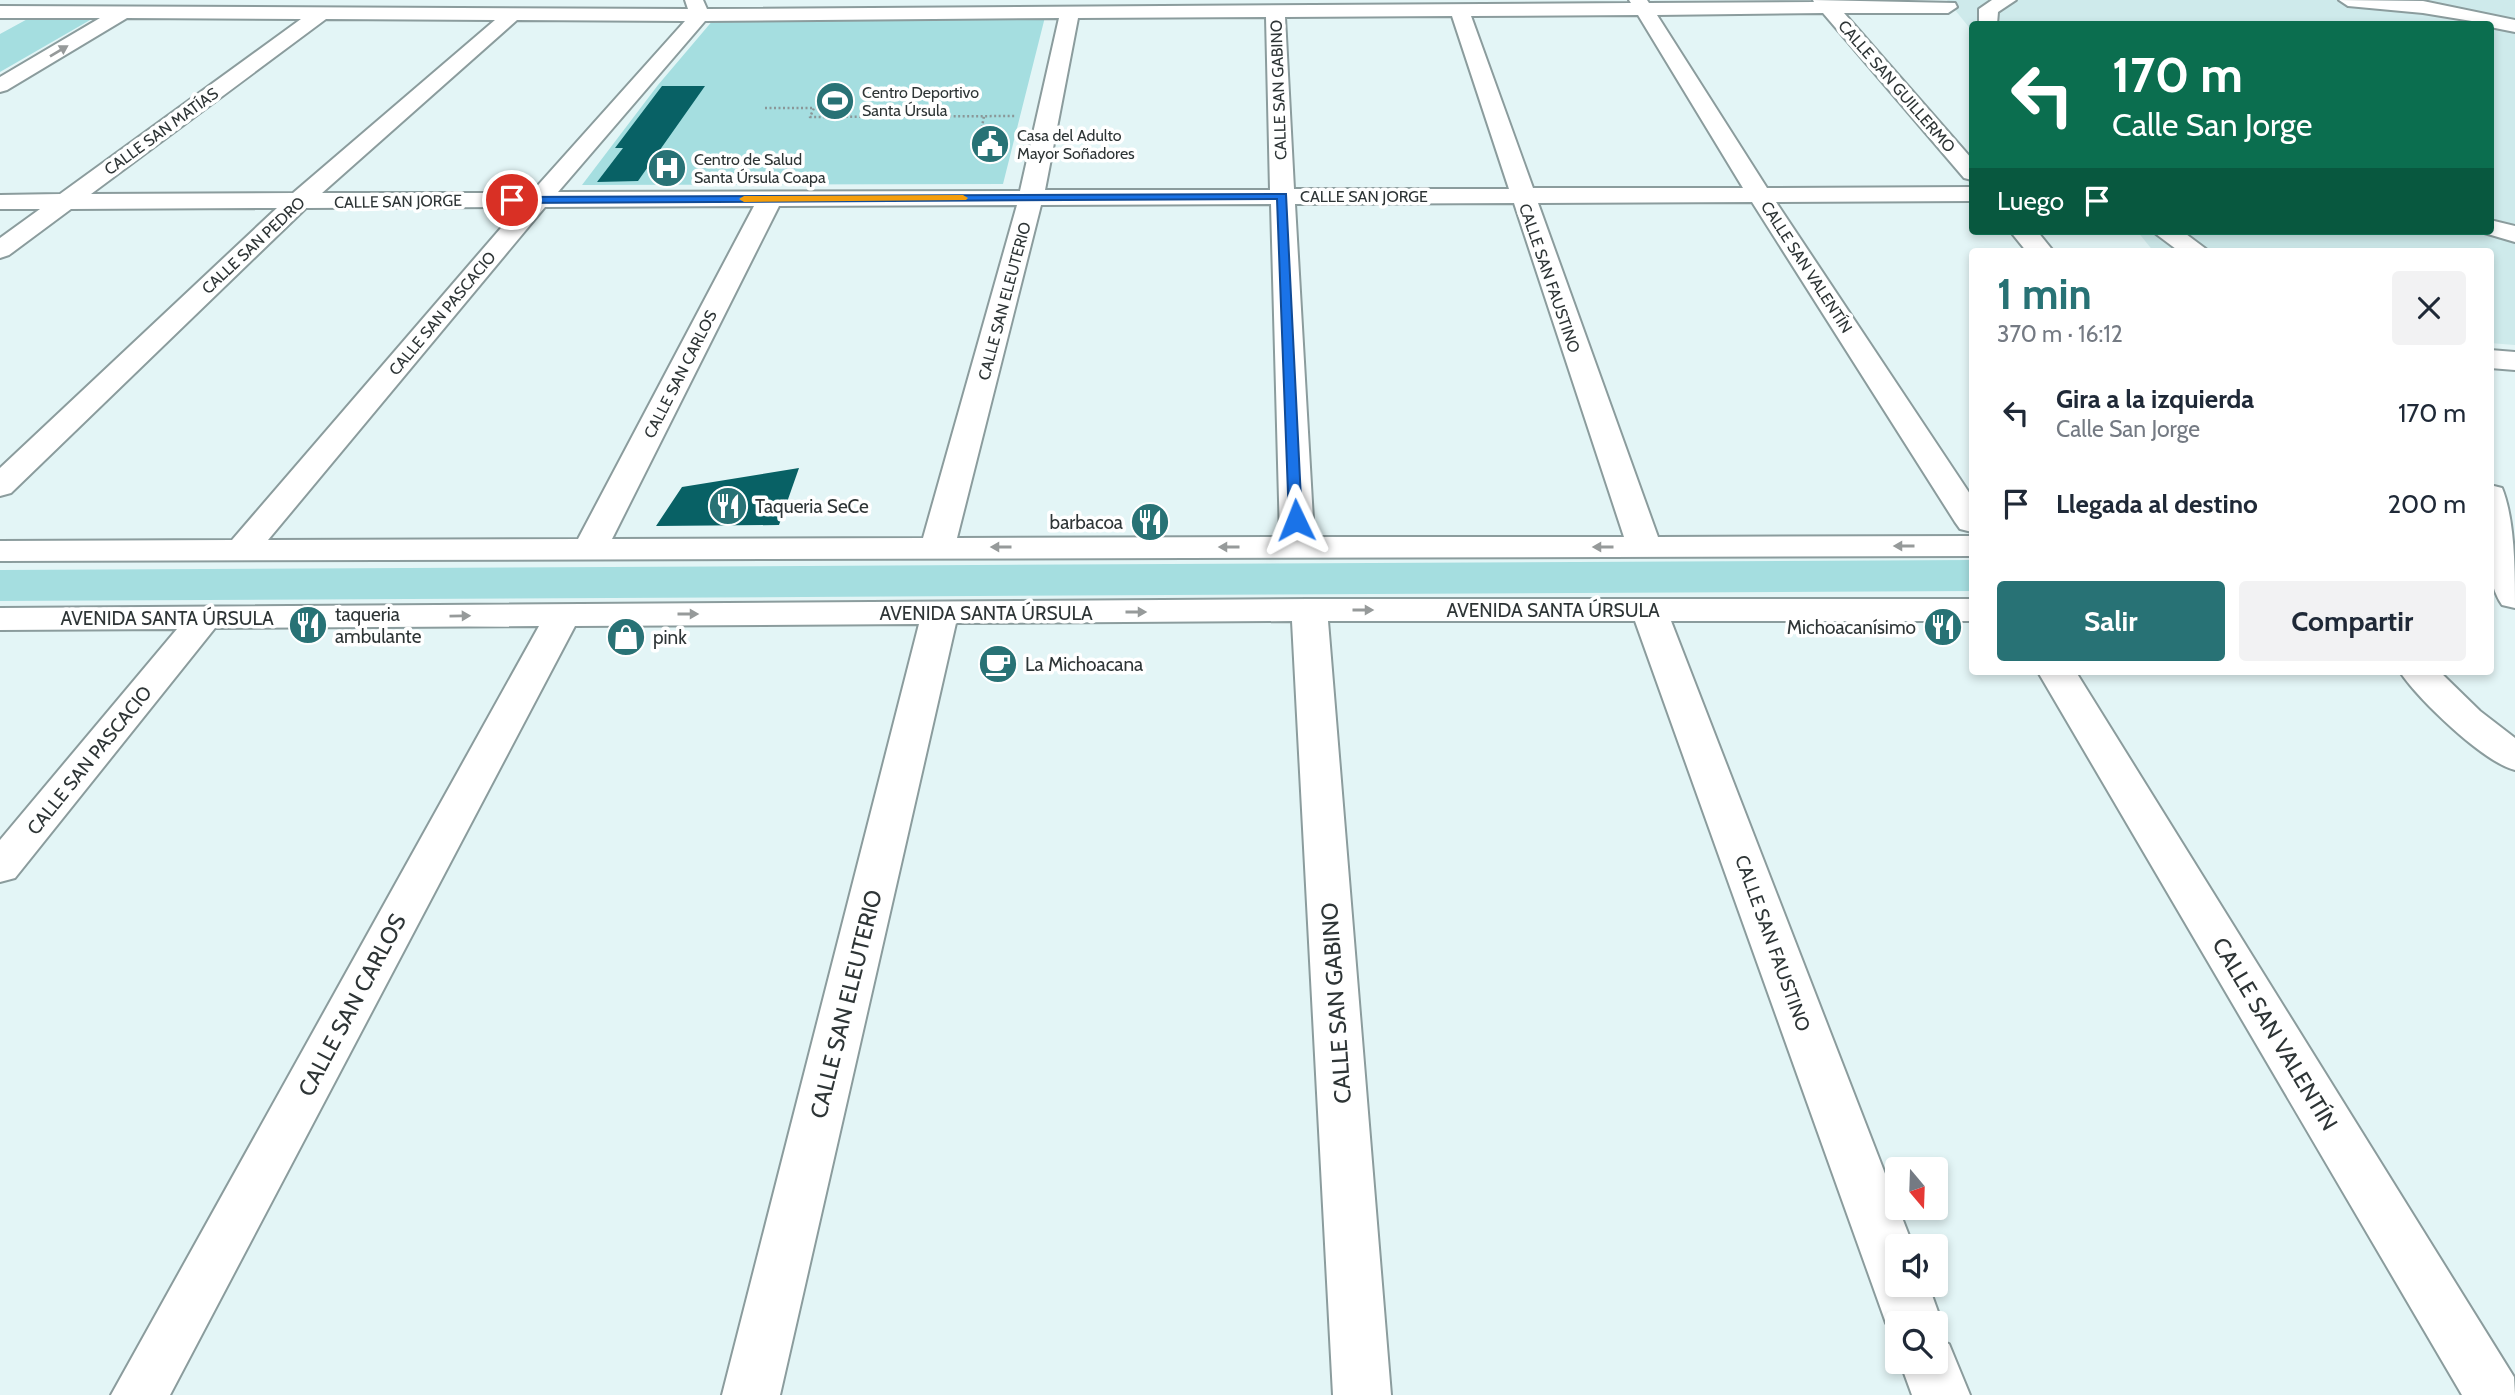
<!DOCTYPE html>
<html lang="es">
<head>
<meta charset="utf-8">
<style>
	:root { --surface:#fff; --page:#f2f2f3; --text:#1f2937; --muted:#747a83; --accent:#287275 }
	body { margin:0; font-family:Cabin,sans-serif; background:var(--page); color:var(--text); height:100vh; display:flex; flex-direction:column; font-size:26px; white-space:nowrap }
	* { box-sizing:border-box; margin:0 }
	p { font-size:23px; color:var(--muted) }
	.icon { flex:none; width:38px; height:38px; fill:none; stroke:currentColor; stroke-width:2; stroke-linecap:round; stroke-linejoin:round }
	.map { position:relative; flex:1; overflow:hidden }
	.sheet { position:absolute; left:1969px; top:248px; width:525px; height:427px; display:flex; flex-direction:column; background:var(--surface); border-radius:7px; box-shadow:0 4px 10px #0003 }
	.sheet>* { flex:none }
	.hud { position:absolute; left:1969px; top:21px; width:525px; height:214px; border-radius:7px; box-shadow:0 4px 10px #0003; background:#0b6e4f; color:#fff; overflow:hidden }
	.needle { width:46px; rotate:161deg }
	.buttons { position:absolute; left:1885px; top:1157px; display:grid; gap:14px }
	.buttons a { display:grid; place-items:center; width:63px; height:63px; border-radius:7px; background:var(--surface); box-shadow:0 4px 10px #0003; font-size:35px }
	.pin { position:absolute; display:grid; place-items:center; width:60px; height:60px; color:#fff; margin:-30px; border:4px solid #fff; border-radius:50%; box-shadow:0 2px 7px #0007 }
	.me { position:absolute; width:77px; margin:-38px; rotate:358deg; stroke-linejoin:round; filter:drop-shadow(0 0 5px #0008) }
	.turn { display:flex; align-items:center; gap:24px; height:147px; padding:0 28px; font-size:32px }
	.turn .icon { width:91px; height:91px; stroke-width:2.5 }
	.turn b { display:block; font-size:49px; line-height:60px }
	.then { display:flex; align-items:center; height:66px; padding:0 28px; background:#0003; gap:14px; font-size:26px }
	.round { display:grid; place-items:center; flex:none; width:74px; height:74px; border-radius:7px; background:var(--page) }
	.summary { display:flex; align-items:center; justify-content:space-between; height:119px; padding:0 28px }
	h1 { font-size:42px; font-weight:700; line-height:52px; color:var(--accent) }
	.primary-button { display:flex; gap:14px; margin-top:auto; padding:14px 28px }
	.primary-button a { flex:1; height:80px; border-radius:7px; background:var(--accent); color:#fff; font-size:28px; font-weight:700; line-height:80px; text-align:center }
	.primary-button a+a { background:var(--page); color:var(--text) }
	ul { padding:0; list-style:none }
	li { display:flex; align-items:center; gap:21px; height:91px; padding:0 28px }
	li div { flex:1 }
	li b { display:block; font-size:26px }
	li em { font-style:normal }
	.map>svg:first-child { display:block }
	.built { fill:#ceeaeb }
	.green { fill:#a5dee0 }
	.building { fill:#086165 }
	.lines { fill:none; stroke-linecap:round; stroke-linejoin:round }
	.minor-casing { stroke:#8b9c9d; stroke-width:4 }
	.path { stroke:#8a9798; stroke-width:2.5; stroke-dasharray:2 2.5; stroke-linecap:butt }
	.minor { fill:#fff; fill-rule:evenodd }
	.oneway { fill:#969a9a }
	.route { fill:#1a73e8; stroke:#114b97; stroke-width:2 }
	.slow { fill:#f59e0b }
	.labels { text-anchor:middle; stroke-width:7; stroke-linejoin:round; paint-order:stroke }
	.far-street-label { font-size:16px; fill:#2e3536; stroke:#fff }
	.far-poi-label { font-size:16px; fill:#2e3536; stroke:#fff; text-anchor:start }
	.poi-label { font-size:19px; fill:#2e3536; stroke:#fff; text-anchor:start }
	.street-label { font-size:19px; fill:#2e3536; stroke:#fff }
	.near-street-label { font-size:23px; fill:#2e3536; stroke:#fff }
</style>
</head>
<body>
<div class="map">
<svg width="2515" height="1395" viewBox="0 0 2515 1395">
	<rect width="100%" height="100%" fill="#e3f5f6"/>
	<!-- built -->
	<path class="built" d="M1947 0H2515V345L2490 343V252H2154L2137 231H2490V24H1972V31Z"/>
	<!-- green -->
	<path class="green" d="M33 16H97L0 72V34Z
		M1045 17 1003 184 582 185 658 85 714 19Z
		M1972 560V591L0 601V570Z"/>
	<!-- building -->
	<path class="building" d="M662 86H705L638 181 597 182 623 148H615Z
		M799 468 779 525 656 526 682 487Z"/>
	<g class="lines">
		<!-- minor casing -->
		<g class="minor-casing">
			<path id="minor" d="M685 0H703L707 9 1631 3 1629 0H1647L1649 3 1814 2 1813 0 1955 3 1957 7 1948 13H1844L1972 159V180L1964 178 1823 13 1657 15 1767 188 1972 187V201L1776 202 1972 497V532L1960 529 1955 522 1752 202 1538 203 1658 537 1972 536V556L0 561V541L232 540 519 207 306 208 11 493 0 496V468L277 208 71 209 9 255 0 258V238L40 209H0V195L60 194 301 19 127 18 7 90 0 92V77L100 18H0V6L688 9ZM1638 15 1743 188H1533L1471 16ZM1452 16 1509 189H1294L1285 17ZM1266 17 1270 190H1045L1078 18ZM1059 18 1020 191 558 192 705 21ZM326 19 495 20 293 193 91 194ZM517 20 685 21 531 193H322ZM1514 203 1624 537H1314L1295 204ZM1271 204 1280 537 957 538 1041 205ZM1017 205 923 538 612 539 779 206ZM754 206 578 539 268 540 545 207Z
				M1992 0H2016L1998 12 1997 24H1979V9Z
				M2339 0 2423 1 2515 20V32L2490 27V24L2423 13 2348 6Z
				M2490 220 2515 226V242L2481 232 2490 231Z
				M2010 231H2037L2054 252H2027Z
				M2152 231H2182L2210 252H2180Z
				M2490 350 2515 352V370L2490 368Z
				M2490 485 2502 488C2515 520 2515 571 2515 608L2502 605C2481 574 2490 521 2490 485Z
				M1309 599H1972V621H1671L1913 1246H1897V1284H1928L1942 1323 1936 1337V1323H1897V1341L1886 1323 1635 621H1328L1391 1395H1333L1292 621 956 623 780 1395H722L919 624 575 626 170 1395H111L539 626 215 628 15 878 0 882V840L177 629 0 630V608Z
				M2038 672H2076L2514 1377 2515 1395H2462Z
				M2400 672H2440L2480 711 2515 738V770C2483 762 2419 700 2400 672Z
				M1936 1339 1949 1344 1970 1395H1912L1900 1362H1936Z"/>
		</g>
		<!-- path -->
		<path class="path" d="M765 108H814L810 117 1016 116
			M981 132 984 116"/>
		<!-- minor -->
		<use href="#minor" class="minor"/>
	</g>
	<!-- one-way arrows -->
	<defs><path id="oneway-solid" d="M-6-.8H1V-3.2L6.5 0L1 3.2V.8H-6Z" transform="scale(1.75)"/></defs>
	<g class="oneway">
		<use href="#oneway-solid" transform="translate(59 51) rotate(-31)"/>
		<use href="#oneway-solid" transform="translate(1904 546) rotate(180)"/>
		<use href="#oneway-solid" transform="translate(1001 547) rotate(180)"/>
		<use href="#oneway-solid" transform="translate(1229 547) rotate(180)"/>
		<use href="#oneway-solid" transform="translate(1603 547) rotate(180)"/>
		<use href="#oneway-solid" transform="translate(1363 610)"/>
		<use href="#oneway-solid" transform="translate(1136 612)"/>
		<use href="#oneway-solid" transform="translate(688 614)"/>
		<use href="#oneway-solid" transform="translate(460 616) rotate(-1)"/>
	</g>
	<!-- route -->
	<path class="route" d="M1286 194 1302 520 1296 524 1289 520 1277 199 512 203 507 200 512 197Z"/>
	<!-- slow -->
	<path class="slow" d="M963 195 968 198 966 200 744 202 739 199 744 196Z"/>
	<!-- icons -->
	<defs>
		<g id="stadium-disc" transform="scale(2.0125)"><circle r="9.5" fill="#287275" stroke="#fff"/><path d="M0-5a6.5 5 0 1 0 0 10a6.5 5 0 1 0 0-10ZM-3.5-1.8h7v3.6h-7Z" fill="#fff"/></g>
		<g id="civic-disc" transform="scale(2.0125)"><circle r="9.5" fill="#287275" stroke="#fff"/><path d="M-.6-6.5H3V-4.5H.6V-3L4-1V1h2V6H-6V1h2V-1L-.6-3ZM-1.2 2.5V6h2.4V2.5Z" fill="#fff"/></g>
		<g id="hospital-disc" transform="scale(2.0125)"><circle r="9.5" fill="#287275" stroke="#fff"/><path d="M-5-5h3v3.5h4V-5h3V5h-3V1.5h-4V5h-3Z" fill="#fff"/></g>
		<g id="restaurant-disc" transform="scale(2.0125)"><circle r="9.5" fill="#287275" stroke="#fff"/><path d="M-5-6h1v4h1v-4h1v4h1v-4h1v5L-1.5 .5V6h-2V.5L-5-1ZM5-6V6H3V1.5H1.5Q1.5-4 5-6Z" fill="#fff"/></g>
		<g id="shop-disc" transform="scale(2.0125)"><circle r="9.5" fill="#287275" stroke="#fff"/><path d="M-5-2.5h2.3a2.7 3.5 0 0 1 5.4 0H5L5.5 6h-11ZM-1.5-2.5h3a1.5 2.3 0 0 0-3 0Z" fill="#fff"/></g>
		<g id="cafe-disc" transform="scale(2.0125)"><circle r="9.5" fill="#287275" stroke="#fff"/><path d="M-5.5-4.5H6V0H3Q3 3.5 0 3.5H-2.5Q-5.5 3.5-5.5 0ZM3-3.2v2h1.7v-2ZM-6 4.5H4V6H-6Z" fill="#fff"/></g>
	</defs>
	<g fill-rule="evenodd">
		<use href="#stadium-disc" x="835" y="101"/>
		<use href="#civic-disc" x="990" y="144"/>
		<use href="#hospital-disc" x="667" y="168"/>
		<use href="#restaurant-disc" x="728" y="506"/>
		<use href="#restaurant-disc" x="1150" y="522"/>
		<use href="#restaurant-disc" x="308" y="625"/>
		<use href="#restaurant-disc" x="1943" y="627"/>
		<use href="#shop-disc" x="626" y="637"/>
		<use href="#cafe-disc" x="998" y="664"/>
	</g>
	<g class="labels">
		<!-- far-street labels -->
		<g class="far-street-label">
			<text transform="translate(1897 86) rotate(49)" y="6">CALLE SAN GUILLERMO</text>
			<text transform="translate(1278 90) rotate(-92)" y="6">CALLE SAN GABINO</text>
			<text transform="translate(161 131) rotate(-36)" y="6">CALLE SAN MATÍAS</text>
			<text x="1364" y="202">CALLE SAN JORGE</text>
			<text transform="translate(398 201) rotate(-1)" y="6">CALLE SAN JORGE</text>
			<text transform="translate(253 245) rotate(-43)" y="6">CALLE SAN PEDRO</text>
			<text transform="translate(1807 267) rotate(57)" y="6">CALLE SAN VALENTÍN</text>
			<text transform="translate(1550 278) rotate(71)" y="6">CALLE SAN FAUSTINO</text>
			<text transform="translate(1004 301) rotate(-75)" y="6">CALLE SAN ELEUTERIO</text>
			<text transform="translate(442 313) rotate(-50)" y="6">CALLE SAN PASCACIO</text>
			<text transform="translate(680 374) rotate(-63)" y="6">CALLE SAN CARLOS</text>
		</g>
		<!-- far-poi labels -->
		<g class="far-poi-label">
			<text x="862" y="98">Centro Deportivo<tspan x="862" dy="18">Santa Úrsula</tspan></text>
			<text x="1017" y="141">Casa del Adulto<tspan x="1017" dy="18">Mayor Soñadores</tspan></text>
			<text x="694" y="165">Centro de Salud<tspan x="694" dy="18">Santa Úrsula Coapa</tspan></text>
		</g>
		<!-- poi labels -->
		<g class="poi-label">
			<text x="755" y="513">Taqueria SeCe</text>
			<text x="1123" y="529" text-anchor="end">barbacoa</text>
			<text x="335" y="621">taqueria<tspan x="335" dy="22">ambulante</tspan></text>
			<text x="1916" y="634" text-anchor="end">Michoacanísimo</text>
			<text x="653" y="644">pink</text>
			<text x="1025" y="671">La Michoacana</text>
		</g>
		<!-- street labels -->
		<g class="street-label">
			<text x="1553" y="617">AVENIDA SANTA ÚRSULA</text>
			<text x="986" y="620">AVENIDA SANTA ÚRSULA</text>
			<text x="167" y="625">AVENIDA SANTA ÚRSULA</text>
			<text transform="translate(89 760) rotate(-51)" y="7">CALLE SAN PASCACIO</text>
			<text transform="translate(1773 943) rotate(70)" y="7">CALLE SAN FAUSTINO</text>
		</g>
		<!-- near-street labels -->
		<g class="near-street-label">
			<text transform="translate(1336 1003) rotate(-94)" y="8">CALLE SAN GABINO</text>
			<text transform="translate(846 1004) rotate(-76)" y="8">CALLE SAN ELEUTERIO</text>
			<text transform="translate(352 1005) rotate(-62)" y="8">CALLE SAN CARLOS</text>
			<text transform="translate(2275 1034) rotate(59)" y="8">CALLE SAN VALENTÍN</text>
		</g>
	</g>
</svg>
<div class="buttons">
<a><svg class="needle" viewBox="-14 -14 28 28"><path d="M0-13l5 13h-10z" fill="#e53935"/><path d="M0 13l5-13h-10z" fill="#747a83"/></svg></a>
<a><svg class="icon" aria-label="sound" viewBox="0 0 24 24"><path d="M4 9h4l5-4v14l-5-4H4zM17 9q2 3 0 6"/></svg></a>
<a><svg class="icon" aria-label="search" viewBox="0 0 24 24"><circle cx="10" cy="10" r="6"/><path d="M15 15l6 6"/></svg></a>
</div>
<div class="pin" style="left:512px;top:200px;background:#d93025"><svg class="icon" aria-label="arrive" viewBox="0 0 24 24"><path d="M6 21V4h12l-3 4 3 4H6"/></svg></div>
<svg class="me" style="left:1296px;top:520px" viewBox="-20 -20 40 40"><path d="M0-17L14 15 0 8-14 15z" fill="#1a73e8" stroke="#fff" stroke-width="4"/></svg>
<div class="hud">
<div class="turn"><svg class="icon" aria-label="left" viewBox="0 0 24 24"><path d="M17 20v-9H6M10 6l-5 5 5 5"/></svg><div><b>170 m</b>Calle San Jorge</div></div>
<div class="then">Luego<svg class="icon" aria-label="arrive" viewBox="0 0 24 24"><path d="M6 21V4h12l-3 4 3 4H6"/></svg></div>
</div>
<section class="sheet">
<div class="summary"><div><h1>1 min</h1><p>370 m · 16:12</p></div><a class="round"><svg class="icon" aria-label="close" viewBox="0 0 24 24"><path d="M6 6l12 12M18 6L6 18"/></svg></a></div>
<ul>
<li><svg class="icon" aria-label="left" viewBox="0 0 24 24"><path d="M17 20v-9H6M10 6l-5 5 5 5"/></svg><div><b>Gira a la izquierda</b><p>Calle San Jorge</p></div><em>170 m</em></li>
<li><svg class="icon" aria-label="arrive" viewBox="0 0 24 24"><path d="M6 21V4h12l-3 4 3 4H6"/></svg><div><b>Llegada al destino</b></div><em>200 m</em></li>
</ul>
<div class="primary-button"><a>Salir</a><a>Compartir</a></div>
</section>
</div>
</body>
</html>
